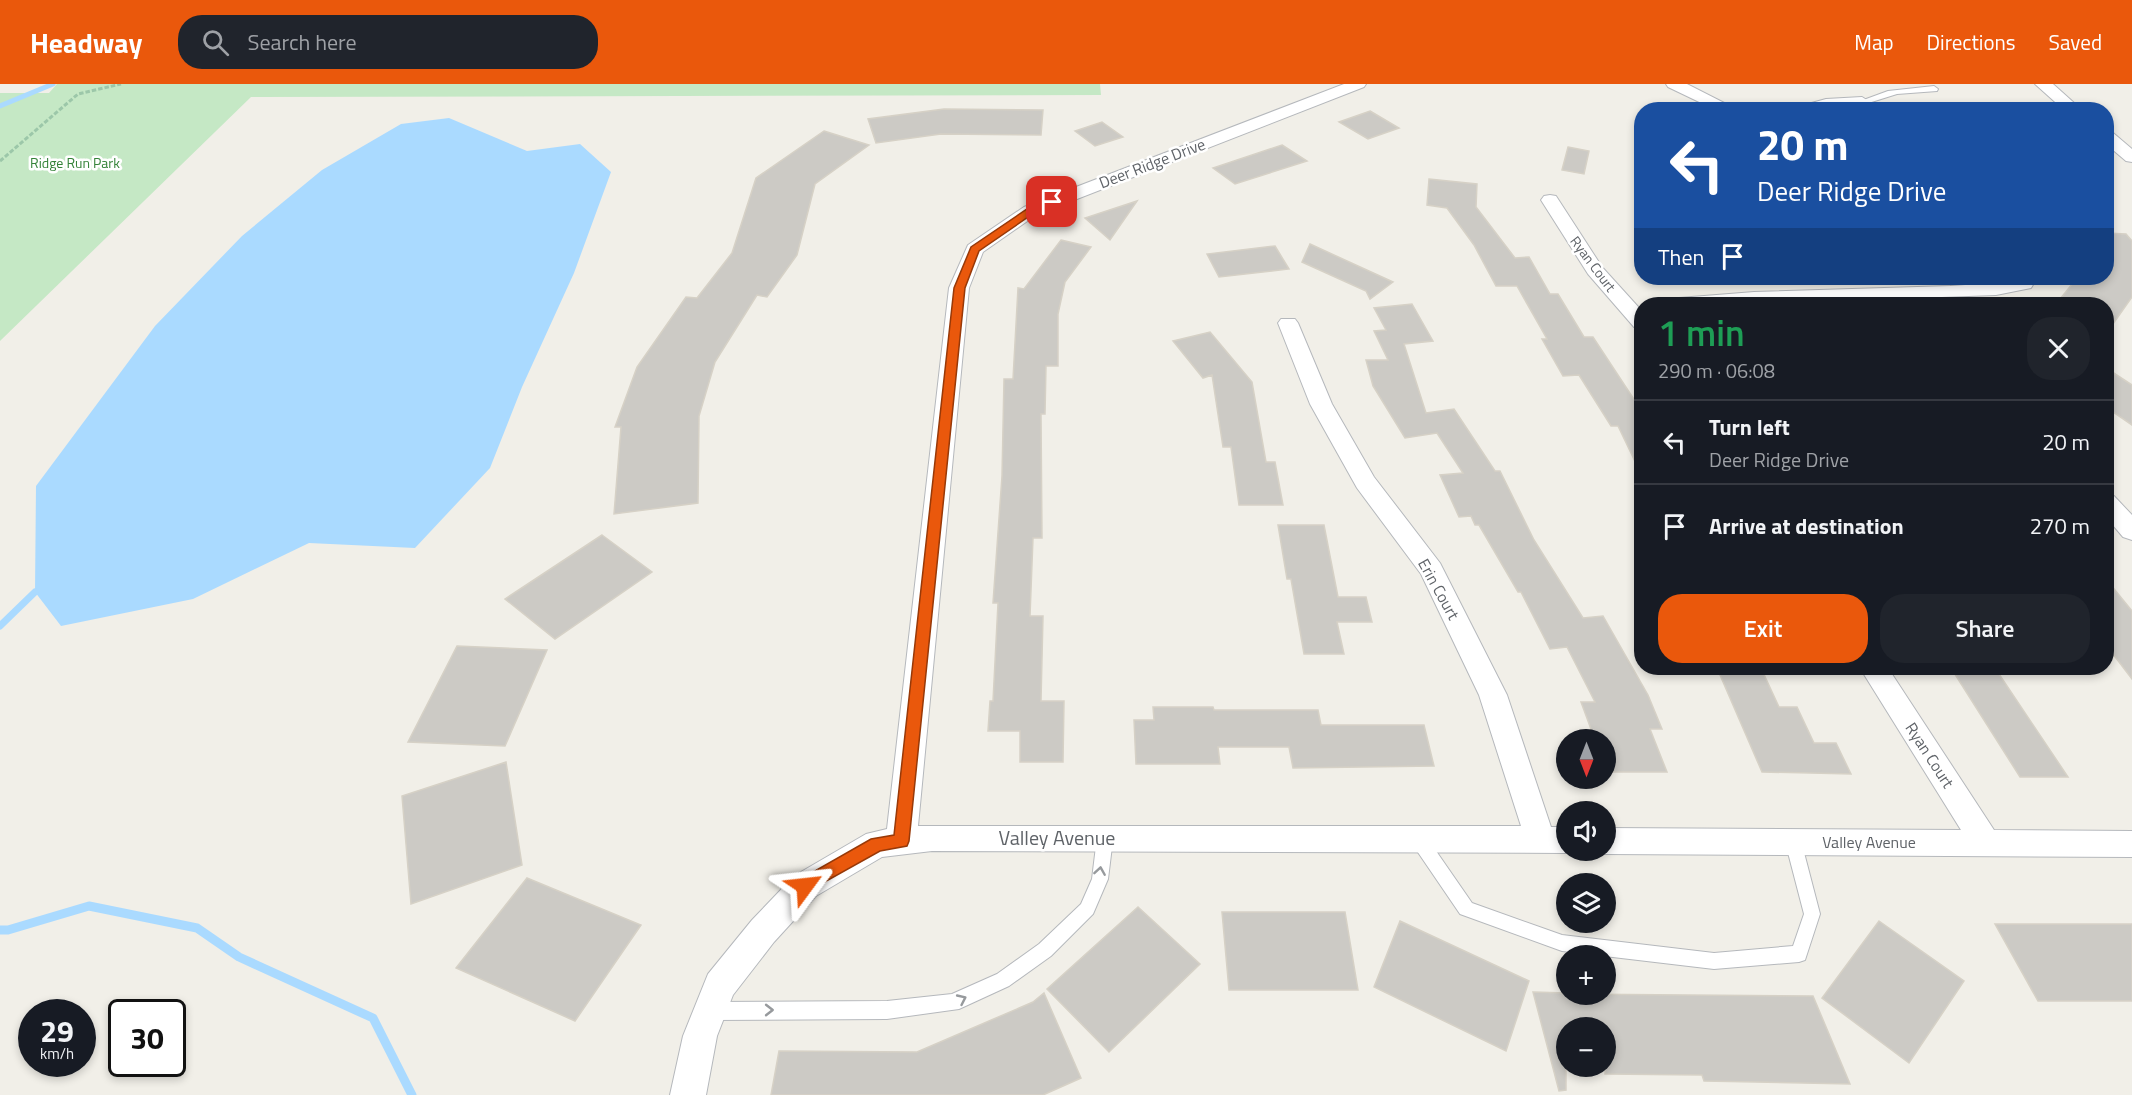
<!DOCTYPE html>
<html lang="en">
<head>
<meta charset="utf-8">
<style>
	:root { --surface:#171b24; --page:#20242c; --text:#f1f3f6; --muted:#9ea1a6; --line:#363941; --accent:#ea580c }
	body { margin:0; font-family:"Titillium Web",sans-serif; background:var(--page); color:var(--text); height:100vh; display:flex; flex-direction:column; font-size:22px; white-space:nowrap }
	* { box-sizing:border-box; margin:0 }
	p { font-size:20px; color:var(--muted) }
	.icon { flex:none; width:33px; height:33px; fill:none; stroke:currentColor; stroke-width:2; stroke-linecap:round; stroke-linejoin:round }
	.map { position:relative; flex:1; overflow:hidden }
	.panel { position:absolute; left:1634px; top:213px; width:480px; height:378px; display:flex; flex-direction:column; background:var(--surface); border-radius:24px; box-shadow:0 3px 9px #0003 }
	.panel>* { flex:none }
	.top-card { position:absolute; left:1634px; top:18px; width:480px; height:183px; border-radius:24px; box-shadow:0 3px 9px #0003; background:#1a4fa0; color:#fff; overflow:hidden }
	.needle { width:39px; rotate:180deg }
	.tools { position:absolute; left:1556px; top:645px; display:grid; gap:12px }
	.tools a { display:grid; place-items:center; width:60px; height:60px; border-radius:50%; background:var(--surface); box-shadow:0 3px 9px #0003; font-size:30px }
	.speed { position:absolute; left:18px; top:915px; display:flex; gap:12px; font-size:30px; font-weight:700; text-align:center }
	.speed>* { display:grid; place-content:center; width:78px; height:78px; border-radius:50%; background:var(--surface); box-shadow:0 3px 9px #0003; line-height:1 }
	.speed small { font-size:15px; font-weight:400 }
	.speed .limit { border:3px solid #111; border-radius:9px; background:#fff; color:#111 }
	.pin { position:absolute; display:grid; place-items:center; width:51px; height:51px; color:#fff; margin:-26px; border-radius:12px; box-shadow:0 3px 9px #0006 }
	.me { position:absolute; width:66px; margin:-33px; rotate:60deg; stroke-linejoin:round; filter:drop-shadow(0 0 4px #0008) }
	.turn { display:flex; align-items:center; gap:21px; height:126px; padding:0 24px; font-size:27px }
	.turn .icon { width:78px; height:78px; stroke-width:2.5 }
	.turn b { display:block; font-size:42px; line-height:51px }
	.then { display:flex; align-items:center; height:57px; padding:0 24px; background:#0003; gap:12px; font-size:22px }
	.round { display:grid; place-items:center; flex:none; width:63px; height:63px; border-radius:24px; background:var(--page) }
	.overview { display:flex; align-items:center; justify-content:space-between; height:102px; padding:0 24px }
	h1 { font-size:36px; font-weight:600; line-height:45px; color:#1e9e55 }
	.action { display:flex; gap:12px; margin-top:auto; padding:12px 24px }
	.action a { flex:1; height:69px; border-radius:24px; background:var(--accent); color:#fff; font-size:24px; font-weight:600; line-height:69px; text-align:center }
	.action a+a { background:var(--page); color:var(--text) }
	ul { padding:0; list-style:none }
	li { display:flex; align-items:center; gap:18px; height:84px; padding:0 24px; border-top:2px solid var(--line) }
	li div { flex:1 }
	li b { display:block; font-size:22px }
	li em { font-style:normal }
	header { display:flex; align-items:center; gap:36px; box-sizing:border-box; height:84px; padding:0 30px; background:var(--accent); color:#fff }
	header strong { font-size:28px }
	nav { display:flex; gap:33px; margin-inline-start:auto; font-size:21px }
	.search { width:420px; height:54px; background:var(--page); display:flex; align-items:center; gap:15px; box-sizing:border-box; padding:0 21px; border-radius:24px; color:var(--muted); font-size:22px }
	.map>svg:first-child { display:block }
	.green { fill:#c5e8c5 }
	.water { fill:#aadaff }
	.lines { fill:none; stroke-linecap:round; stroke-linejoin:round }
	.stream-far2 { stroke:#aadaff; stroke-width:5 }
	.stream-far1 { stroke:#aadaff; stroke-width:7 }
	.stream { stroke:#aadaff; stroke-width:9 }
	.building { fill:#cccac5; stroke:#d6d1c6; stroke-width:1.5 }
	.lane-casing { stroke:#b5b8bc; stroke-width:2 }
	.street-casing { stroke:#b5b8bc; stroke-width:2 }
	.path { stroke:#9cc7a9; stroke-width:3; stroke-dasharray:4.5 2; stroke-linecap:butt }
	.lane { fill:#fff; fill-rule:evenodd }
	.street { fill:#fff; fill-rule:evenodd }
	.oneway { stroke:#979a9d }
	.route { fill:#ea580c; stroke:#983908; stroke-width:1.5 }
	.labels { text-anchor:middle; stroke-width:5; stroke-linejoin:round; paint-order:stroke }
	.far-park-label { font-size:14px; fill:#348238; stroke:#fff }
	.far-street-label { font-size:14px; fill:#5f6368; stroke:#fff }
	.street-label { font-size:16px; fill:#5f6368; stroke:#fff }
	.near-street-label { font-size:20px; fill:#5f6368; stroke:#fff }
</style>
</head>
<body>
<header>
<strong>Headway</strong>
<div class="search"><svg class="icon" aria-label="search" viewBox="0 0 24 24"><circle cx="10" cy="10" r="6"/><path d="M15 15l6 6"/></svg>Search here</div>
<nav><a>Map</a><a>Directions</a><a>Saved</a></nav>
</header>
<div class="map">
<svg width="2132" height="1011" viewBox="0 0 2132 1011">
	<rect width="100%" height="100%" fill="#f1efe8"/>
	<!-- green -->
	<path class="green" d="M57 0H1100L1101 11 251 13 0 257V9H49Z"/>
	<!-- water -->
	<path class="water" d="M449 34 527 67 580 60 611 88 574 189 522 303 490 384 415 464 309 459 193 515 61 542 35 508 36 402 155 242 242 152 322 86 401 40Z"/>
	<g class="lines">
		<!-- stream-far2 -->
		<path class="stream-far2" d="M0 22 53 0"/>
		<!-- stream-far1 -->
		<path class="stream-far1" d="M0 542 35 508"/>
		<!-- stream -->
		<path class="stream" d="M0 846H8L89 822 197 844 239 873 373 934 412 1011"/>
	</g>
	<!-- building -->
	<path class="building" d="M944 25 1043 26 1041 51 941 50 876 59 868 35Z
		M1370 27 1399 44 1368 55 1339 38Z
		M1102 38 1123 53 1095 62 1075 47Z
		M824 47 869 61 815 100 797 171 767 213 757 211 715 278 699 332 698 419 614 430 621 343H615L637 283 686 213 697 214 732 169 756 94Z
		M1282 61 1307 77 1235 100 1213 84Z
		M1568 63 1589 67 1584 90 1562 86Z
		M1429 95 1477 100 1476 123 1515 174 1529 173 1550 210H1558L1584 253H1593L1641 326V390L1618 342H1611L1579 291 1563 292 1542 255H1547L1517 202H1496L1474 161 1447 124 1427 121Z
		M1137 117 1110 156 1085 134Z
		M2106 149 2126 150 2132 157V213L2106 250V220H2056L2077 194H2106Z
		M1061 156 1091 163 1065 198 1058 230V282H1046L1045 330H1041L1042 454H1033L1030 532H1043L1041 617H1064L1063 678H1020V647H988L990 617H993L998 519H993L1002 392 1004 295H1013L1018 204 1024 205Z
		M1310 160 1393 198 1370 215 1366 207 1302 178Z
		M1275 162 1289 185 1219 193 1207 170Z
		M1412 220 1433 257 1404 260 1426 329 1454 325 1495 387H1500L1534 456 1583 534 1603 532 1648 611 1662 645H1650L1667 688H1605V656H1595L1581 618H1595L1567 563 1550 565 1521 508H1518L1479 441H1475L1471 432 1459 433 1440 391 1463 389 1437 349 1405 354 1373 302 1366 276H1388L1374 247 1386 246 1374 224Z
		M1210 248 1252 298 1266 378H1275L1283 421H1239L1231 363H1223L1212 291 1203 294 1173 257Z
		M2106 284 2132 301V341L2106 323Z
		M1278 441H1324L1338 513H1366L1372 538H1337L1344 570H1304L1291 495H1287Z
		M602 451 652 488 555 555 505 515Z
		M2106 495 2132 527V595L2106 561Z
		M457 562 547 566 505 662 408 658Z
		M1717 584H1761L1779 623H1797L1814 659H1836L1851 690 1762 688Z
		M1951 584H1995L2068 693H2020Z
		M1153 623H1213L1214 626H1318L1321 641H1424L1434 682 1293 684 1289 663H1218L1220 680H1136L1134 636H1154Z
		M506 678 522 781 411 820 402 712Z
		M527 794 641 841 575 937 456 884Z
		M1138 823 1200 880 1109 968 1047 905Z
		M1222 828H1345L1358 906H1229Z
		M1400 837 1529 897 1506 967 1374 903Z
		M1879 837 1964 897 1909 979 1822 914Z
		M1995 840H2132V917H2038Z
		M1533 908 1566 909V910L1813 912 1850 1000 1704 997 1702 991 1605 990V944H1566V1006L1559 1007Z
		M1044 909 1081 994 1043 1011H771L779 967 917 968 1033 918Z"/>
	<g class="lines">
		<!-- lane casing -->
		<g class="lane-casing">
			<path id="lane" d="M1934 2 1938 5 1937 7 1897 10 1862 21 1858 18 1888 7Z
				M1105 747 1111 749 1113 754 1108 795 1093 830 1051 872 1009 902 959 925 887 935 710 936 704 933 701 927 704 921 710 918 887 917 952 910 997 890 1039 860 1081 820 1092 795 1097 754 1099 749Z
				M1419 749 1425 751 1472 819 1562 851 1714 869 1793 862 1804 830 1785 757 1787 752 1793 750 1799 752 1801 757 1820 830 1805 876 1799 878 1714 885 1562 867 1460 830 1413 761 1411 756 1413 751Z"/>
		</g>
		<!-- street casing -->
		<g class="street-casing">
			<path id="street" d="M1344 0H1366L1364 3 1036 131 983 168 969 204 918 742H1521L1479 611 1421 490 1357 404 1310 320 1278 239 1281 235H1295L1298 239 1332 320 1374 393 1440 479 1507 611 1551 743H1566V766H1574L1566 769 932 767 882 773 816 812 774 858 733 911 717 952 706 1011H670L683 952 708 890 752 836 794 792 866 750 887 745 949 204 968 161 1024 123Z
				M1666 0H1687L1738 26H1716L1668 3Z
				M2035 0H2053L2082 26H2064Z
				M1862 13 1870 18 1868 21 1795 26 1797 23 1826 15Z
				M2106 47 2112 48 2132 65V78L2126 77 2106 60Z
				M1550 111 1556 112 1602 183 1641 226V245L1634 243 1588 190 1541 116 1544 112Z
				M2018 194H2037L2031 204 1996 211 1747 220H1669L1672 216 1679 214 1754 208 1950 202 1996 199Z
				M2106 410 2114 412 2132 431V456L2123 453 2106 433Z
				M1860 584H1888L1994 746 2132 747V773L1605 770 1594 766H1605V744L1961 746Z"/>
		</g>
		<!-- path -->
		<path class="path" d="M0 77 78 10 121 0"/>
		<!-- lane -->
		<use href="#lane" class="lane"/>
		<!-- street -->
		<use href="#street" class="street"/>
	</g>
	<!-- one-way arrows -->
	<defs><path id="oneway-chevron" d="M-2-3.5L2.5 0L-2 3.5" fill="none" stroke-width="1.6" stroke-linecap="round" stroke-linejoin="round" transform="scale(1.5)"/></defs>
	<g class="oneway">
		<use href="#oneway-chevron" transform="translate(1100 787) rotate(-81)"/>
		<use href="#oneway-chevron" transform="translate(962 915) rotate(-25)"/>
		<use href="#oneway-chevron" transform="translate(769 926)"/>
	</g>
	<!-- route -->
	<path class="route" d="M1052 116 1056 118 1055 121 1034 129 979 167 965 204 909 757 907 762 880 767 805 809 799 807 796 802 799 796 871 755 894 751 954 204 971 163 1027 125Z"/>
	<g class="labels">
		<!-- far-park labels -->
		<g class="far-park-label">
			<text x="75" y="84">Ridge Run Park</text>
		</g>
		<!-- far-street labels -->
		<g class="far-street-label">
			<text transform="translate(1593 180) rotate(53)" y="5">Ryan Court</text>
		</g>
		<!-- street labels -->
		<g class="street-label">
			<text transform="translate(1152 79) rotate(-21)" y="6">Deer Ridge Drive</text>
			<text transform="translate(1439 505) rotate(61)" y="6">Erin Court</text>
			<text transform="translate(1930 671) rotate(57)" y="6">Ryan Court</text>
			<text x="1869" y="764">Valley Avenue</text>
		</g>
		<!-- near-street labels -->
		<g class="near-street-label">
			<text x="1057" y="761">Valley Avenue</text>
		</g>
	</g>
</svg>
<div class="tools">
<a><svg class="needle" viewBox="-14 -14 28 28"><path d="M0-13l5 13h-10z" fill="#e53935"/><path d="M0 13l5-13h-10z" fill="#9ea1a6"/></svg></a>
<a><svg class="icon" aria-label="sound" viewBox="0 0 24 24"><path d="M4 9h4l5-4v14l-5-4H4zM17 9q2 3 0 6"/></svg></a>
<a><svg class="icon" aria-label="layers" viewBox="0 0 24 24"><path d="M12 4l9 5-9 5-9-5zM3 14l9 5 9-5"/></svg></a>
<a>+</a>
<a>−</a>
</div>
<div class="speed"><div>29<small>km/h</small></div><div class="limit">30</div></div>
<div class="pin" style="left:1052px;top:118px;background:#d93025"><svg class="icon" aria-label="arrive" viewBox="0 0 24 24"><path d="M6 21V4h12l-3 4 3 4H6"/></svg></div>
<svg class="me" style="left:805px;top:802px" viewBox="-20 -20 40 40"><path d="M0-17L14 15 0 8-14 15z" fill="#ea580c" stroke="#fff" stroke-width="4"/></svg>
<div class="top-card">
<div class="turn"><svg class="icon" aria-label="left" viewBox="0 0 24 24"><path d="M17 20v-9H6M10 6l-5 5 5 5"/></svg><div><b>20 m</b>Deer Ridge Drive</div></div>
<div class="then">Then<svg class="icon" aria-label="arrive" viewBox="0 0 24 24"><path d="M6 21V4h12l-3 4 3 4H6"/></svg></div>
</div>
<section class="panel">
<div class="overview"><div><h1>1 min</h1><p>290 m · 06:08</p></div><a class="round"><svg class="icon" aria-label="close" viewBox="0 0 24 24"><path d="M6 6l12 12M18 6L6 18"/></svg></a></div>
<ul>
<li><svg class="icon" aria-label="left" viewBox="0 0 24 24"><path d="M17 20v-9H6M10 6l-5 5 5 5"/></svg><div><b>Turn left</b><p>Deer Ridge Drive</p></div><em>20 m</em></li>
<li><svg class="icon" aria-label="arrive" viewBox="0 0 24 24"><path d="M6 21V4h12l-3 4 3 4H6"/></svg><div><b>Arrive at destination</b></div><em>270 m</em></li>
</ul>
<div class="action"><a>Exit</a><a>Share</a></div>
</section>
</div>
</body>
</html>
